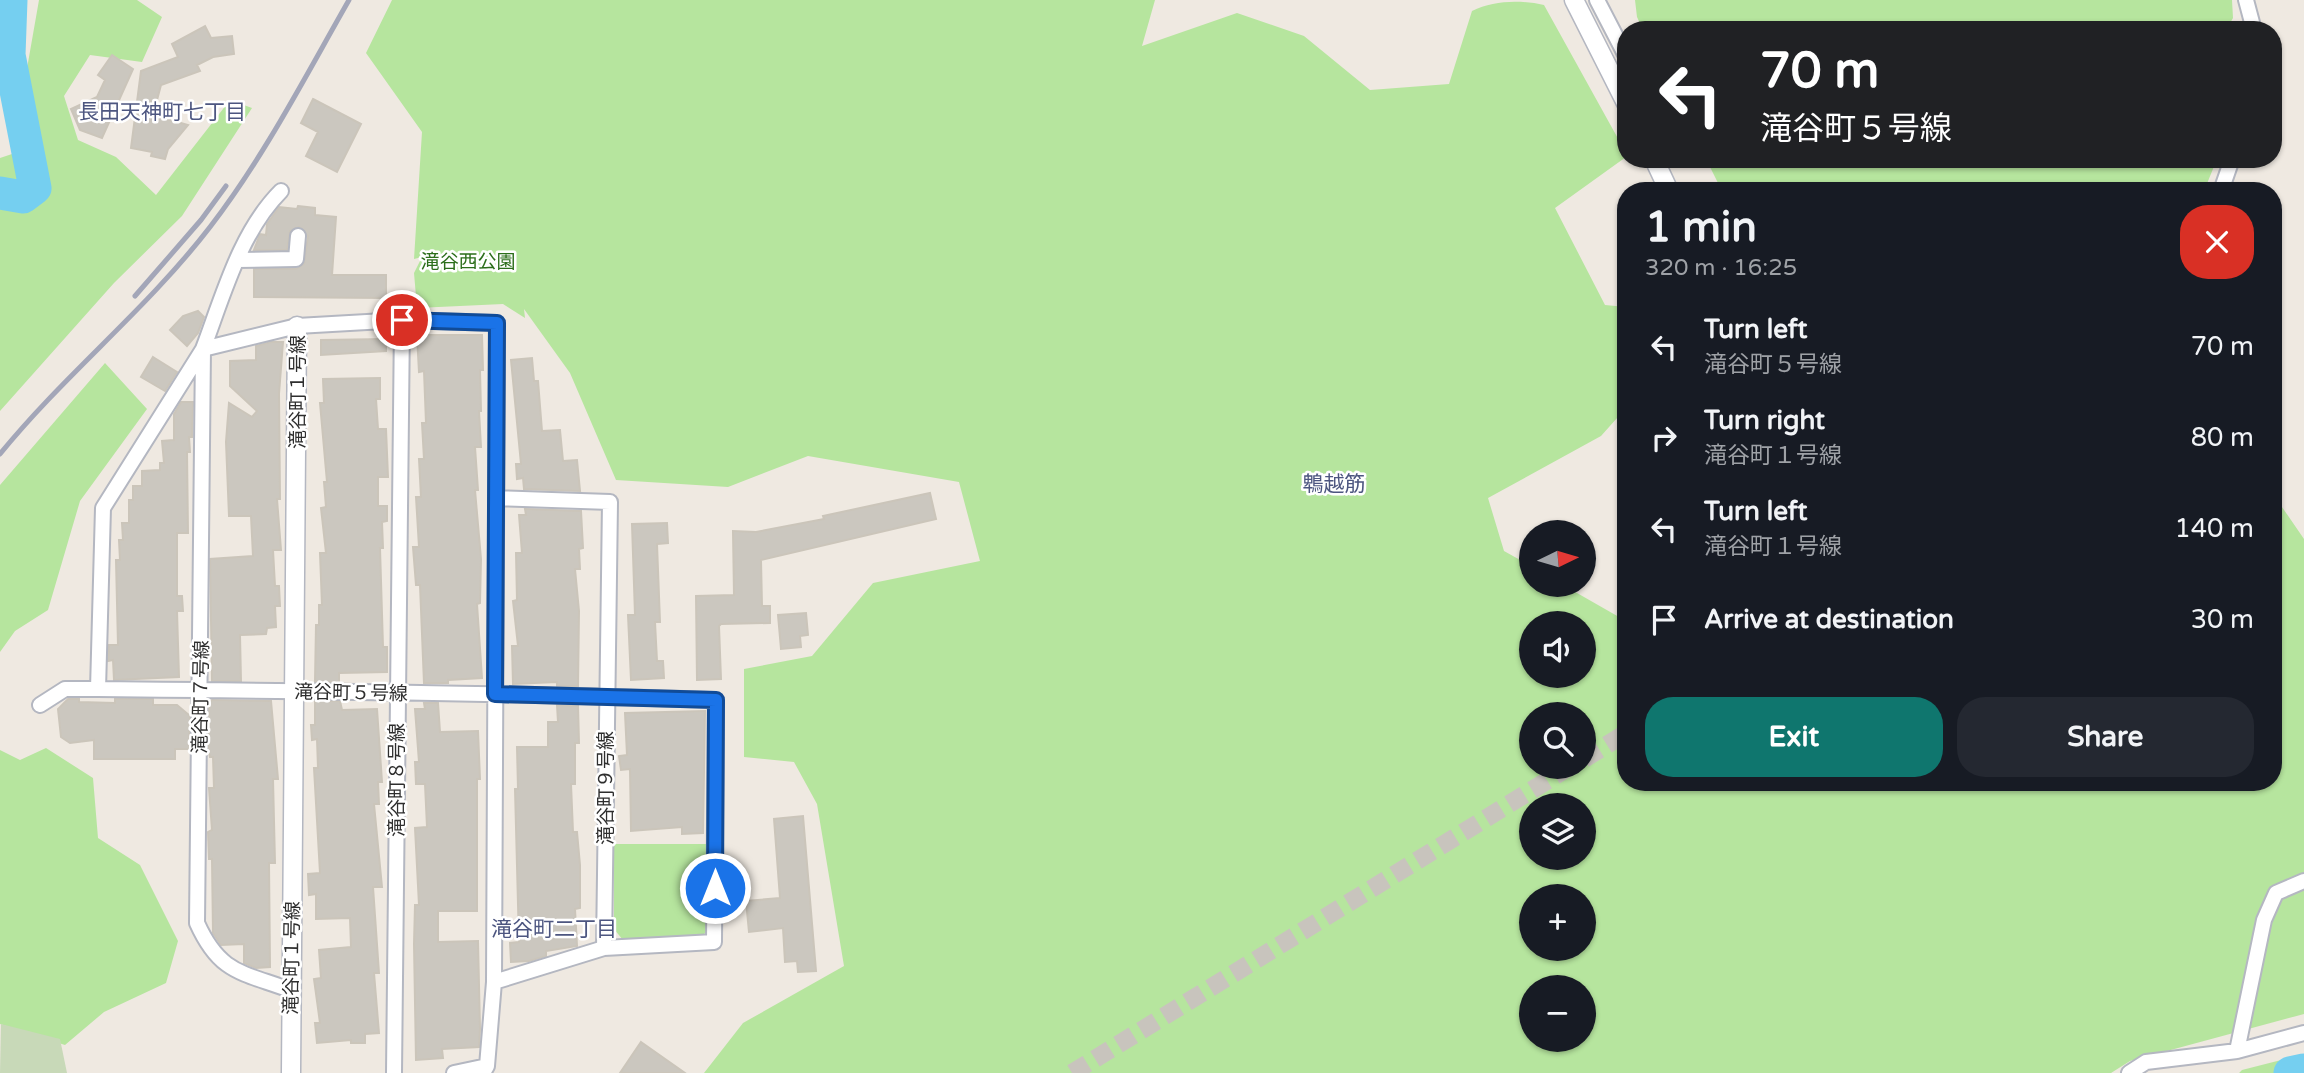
<!DOCTYPE html>
<html lang="en">
<head>
<meta charset="utf-8">
<style>
	:root { --surface:#171b24; --page:#242831; --text:#f1f3f6; --muted:#9ea1a6; --accent:#0f766e }
	body { margin:0; font-family:"Varela Round","Noto Sans JP",sans-serif; background:var(--page); color:var(--text); height:100vh; display:flex; flex-direction:column; font-size:26px; white-space:nowrap }
	* { box-sizing:border-box; margin:0 }
	p { font-size:23px; color:var(--muted) }
	.icon { flex:none; width:38px; height:38px; fill:none; stroke:currentColor; stroke-width:2; stroke-linecap:round; stroke-linejoin:round }
	.map { position:relative; flex:1; overflow:hidden }
	.drawer { position:absolute; left:1617px; top:182px; width:665px; height:609px; display:flex; flex-direction:column; background:var(--surface); border-radius:28px; box-shadow:0 2px 5px #0004 }
	.drawer>* { flex:none }
	.top-card { position:absolute; left:1617px; top:21px; width:665px; height:147px; border-radius:28px; box-shadow:0 2px 5px #0004; background:#202124; color:#fff; overflow:hidden }
	.needle { width:46px; rotate:85deg }
	.tools { position:absolute; left:1519px; top:520px; display:grid; gap:14px }
	.tools a { display:grid; place-items:center; width:77px; height:77px; border-radius:50%; background:var(--surface); box-shadow:0 2px 5px #0004; font-size:35px }
	.pin { position:absolute; display:grid; place-items:center; width:60px; height:60px; color:#fff; margin:-30px; border:4px solid #fff; border-radius:50%; box-shadow:0 2px 7px #0007 }
	.me { position:absolute; width:77px; margin:-38px; rotate:0deg; stroke-linejoin:round; filter:drop-shadow(0 0 5px #0008) }
	.turn { display:flex; align-items:center; gap:24px; height:147px; padding:0 28px; font-size:32px }
	.turn .icon { width:91px; height:91px; stroke-width:2.5 }
	.turn b { display:block; font-size:49px; line-height:60px }
	.round { display:grid; place-items:center; flex:none; width:74px; height:74px; border-radius:28px; background:var(--page) }
	.head { display:flex; align-items:center; justify-content:space-between; height:119px; padding:0 28px }
	h1 { font-size:42px; font-weight:800; line-height:52px }
	.button { display:flex; gap:14px; margin-top:auto; padding:14px 28px }
	.button a { flex:1; height:80px; border-radius:28px; background:var(--accent); color:#fff; font-size:28px; font-weight:800; line-height:80px; text-align:center }
	.button a+a { background:var(--page); color:var(--text) }
	ul { padding:0; list-style:none }
	li { display:flex; align-items:center; gap:21px; height:91px; padding:0 28px }
	li div { flex:1 }
	li b { display:block; font-size:26px }
	li em { font-style:normal }
	.map>svg:first-child { display:block }
	.green { fill:#b6e59e; fill-rule:evenodd }
	.cemetery { fill:#c8d9b8 }
	.lines { fill:none; stroke-linecap:round; stroke-linejoin:round }
	.river { stroke:#75cff0; stroke-width:33 }
	.building { fill:#cbc7bf; stroke:#cbc5ba; stroke-width:2 }
	.tertiary-tunnel { stroke:#c8c4bd; stroke-width:18; stroke-dasharray:18 9; stroke-linecap:butt }
	.minor-casing { stroke:#b4b7c1; stroke-width:18 }
	.tertiary-casing { stroke:#b4b7c1; stroke-width:21 }
	.minor { stroke:#fff; stroke-width:14 }
	.tertiary { stroke:#fff; stroke-width:18 }
	.rail { stroke:#a3a6b8; stroke-width:5 }
	.route-casing { stroke:#114b97; stroke-width:18 }
	.route { stroke:#1a73e8; stroke-width:12 }
	.labels { text-anchor:middle; stroke-width:5; stroke-linejoin:round; paint-order:stroke }
	.park-label { font-size:19px; fill:#2c6e1b; stroke:#fff }
	.street-label { font-size:19px; fill:#2e2e2e; stroke:#fff }
	.neighbourhood-label { font-size:21px; fill:#4d5680; stroke:#fff }
</style>
</head>
<body>
<div class="map">
<svg width="2304" height="1073" viewBox="0 0 2304 1073">
	<rect width="100%" height="100%" fill="#efe9e1"/>
	<!-- green -->
	<path class="green" d="M39 0H137L162 17 142 62 90 55 64 96 78 140 116 157 156 195 230 100 252 108 182 216 114 283 0 411V158L12 154Z
		M392 0H1155L1142 46 1237 13 1304 36 1370 90 1449 84 1472 11C1494 0 1521 0 1544 5L1626 153V157L1555 208 1605 305 1626 307V408L1601 436 1488 498 1504 551 1531 566V584L1563 585 1626 621V782H2273V494L2304 539V1014L2130 1061 2111 1073H704L743 1023 844 966 817 804 794 762 744 757V669L812 656 873 583 980 561 959 482 808 456 728 487 616 480 570 373 524 309 525 318 503 304 417 308 414 273 422 257 414 259 422 132 366 53ZM1531 623H1584V676H1531ZM1531 714H1584V766H1531ZM1531 805H1584V858H1531ZM1531 896H1584V948H1531ZM1531 987H1584V1040H1531Z
		M1635 0H2232L2233 18 2226 30H1643L1637 17Z
		M1706 159H2217L2204 191H1722Z
		M105 363 147 409 80 501 48 610 15 631 0 652V485Z
		M46 748 93 778 98 838 140 865 178 941 166 983 104 1012 65 1045 0 1024V750L20 760Z
		M614 844H709L710 927 700 939 627 945 614 929Z
		M2304 1054V1073H2239L2242 1070Z"/>
	<!-- cemetery -->
	<path class="cemetery" d="M1 1024 60 1039 67 1073H0Z"/>
	<g class="lines">
		<!-- river -->
		<path class="river" d="M0 193 23 197 35 188 9 55 11 0
			M2290 1073 2304 1070"/>
	</g>
	<!-- building -->
	<path class="building" d="M205 26 211 38 232 36 234 54 213 57 197 65 200 71 161 85 153 115 188 125 168 149 165 159 151 156 152 152 131 148 141 71 178 57 172 44Z
		M112 55 133 69 102 138 80 130 71 109 97 97 105 80 98 75Z
		M313 99 361 124 337 172 306 156 318 132 301 123Z
		M298 206 315 208V215L336 217 332 275H386V298L254 297V269H296L304 264 308 236 299 227 290 231 287 250H254L260 234 266 235 267 224 279 207 297 209Z
		M198 311 204 317 198 333 187 346 170 330 183 316Z
		M417 335H482L483 370H480L481 411H479L481 447H475L478 490H475L481 559 480 603 477 604 482 678 448 680V683H424L420 585H416L413 547H419L416 497H421L419 459H424L422 423H426L424 371 419 372Z
		M386 339V351L321 355V340Z
		M271 342H283L279 394 280 499H277L281 550H273L275 586H279L280 606H275L276 627 267 628 266 634 240 635 241 681H212L210 559 253 556 251 516H229L226 442 229 403 252 417 257 411 230 386V361L256 360V346Z
		M153 357 177 372 165 391 141 377Z
		M532 358 534 381H538L542 431 560 430 563 461 577 460 580 491 524 489 523 478 517 479 516 464H521L511 360Z
		M380 378V399H376L378 429H386L388 477H378V506H387V521L382 522 383 548H380L383 647H387V672L339 673V682H315L316 625H319V605H322L320 553H326L321 508 326 507 324 482H327L320 403H324L323 379Z
		M181 402H193L192 437H189L190 452H187L188 533H177V596H182L183 611H177L179 677 114 680 113 660 108 661 109 645H118L116 560H120L119 540H123L122 523H129V500H133V486H142V471L160 470V463H164L162 441 174 440V414Z
		M930 493 936 519 761 560 762 606H770V623L721 624 719 626 721 679 697 680 696 596 734 595 733 531 756 532 824 519 823 516Z
		M525 509 581 511 583 548 579 549 580 569H575L579 611 578 686H557V682L513 684 512 646H518L513 601 517 600 516 553H522L519 515H526Z
		M667 523 668 543 657 544 660 622H655L657 661H663L664 678 631 680 628 615H635L632 524Z
		M806 613 808 635 800 636 801 647 781 649 778 615Z
		M68 699H79V702L115 703V699H153V705H177L190 716 189 749H175V759H94V740L70 743 61 737 58 709Z
		M212 700 271 701 278 779H273L275 863H269L270 967 256 968 244 963V944L221 945 213 933 212 859H209L208 832 212 830 209 788H214L213 757H210L208 748 209 704Z
		M315 701H340L342 710 377 709 382 782H378L379 804H374L382 887H373L379 973H374L379 1033 365 1034V1043H351V1040L317 1043 315 1023H320L314 979 321 978 319 950 351 947 350 918 316 919V894L309 895 308 874 320 873 314 768H318L317 739 312 740 311 725H315Z
		M424 703H438L440 732 478 731 480 779H477V911H438V942L478 941 480 1029 479 1047 442 1049 443 1058 416 1060 414 944 415 905H419L415 828 427 827 425 784H416L415 762H419L415 709H425Z
		M557 705 578 706 579 743H575V784H571L573 832H577L580 865V908L575 909 577 946 546 951V956L529 961 511 962 510 943 519 942 515 789H518L517 747H548V722H558Z
		M705 711 703 833 682 834V827L631 831 630 769 621 770 619 756 627 755 625 713Z
		M803 816 816 971 798 972 797 961 785 962 783 928 749 932 746 901 780 898 774 819Z
		M641 1042 685 1073H620Z"/>
	<g class="lines">
		<!-- tertiary-tunnel -->
		<path class="tertiary-tunnel" d="M1584 759 1626 733
			M1072 1073 1571 766"/>
		<!-- minor casing -->
		<g class="minor-casing">
			<path id="minor" d="M1597 0 1626 56
				M2246 0 2254 30
				M281 191C240 232 223 296 203 349L197 923C220 974 242 972 290 990
				M2221 191 2231 162 2235 159
				M237 260 296 259 298 236
				M40 705 65 689H98
				M494 982 604 948 610 502 496 498
				M2237 1051 2264 920 2276 893 2304 881
				M394 1073 402 320
				M454 1073 487 1066
				M483 1073 487 1066 494 982 497 323 402 320 297 326 203 349 103 508 98 689C304 691 510 693 716 700L714 942 604 948
				M2129 1073 2146 1062 2237 1051 2304 1033"/>
		</g>
		<!-- tertiary casing -->
		<g class="tertiary-casing">
			<path id="tertiary" d="M1574 0 1626 103
				M1654 159 1669 191
				M291 1073 297 326"/>
		</g>
		<!-- minor -->
		<use href="#minor" class="minor"/>
		<!-- tertiary -->
		<use href="#tertiary" class="tertiary"/>
		<!-- rail -->
		<path class="rail" d="M135 296 201 220 226 186
			M0 454C65 374 147 309 210 227 264 157 305 77 349 0"/>
	</g>
	<g class="lines">
		<!-- route casing -->
		<g class="route-casing">
			<path id="route" d="M402 320 497 323 495 694 716 700 715 888"/>
		</g>
		<!-- route -->
		<use href="#route" class="route"/>
	</g>
	<g class="labels">
		<!-- park labels -->
		<g class="park-label">
			<text x="468" y="268">滝谷西公園</text>
		</g>
		<!-- street labels -->
		<g class="street-label">
			<text transform="translate(297 392) rotate(-90)" y="7">滝谷町１号線</text>
			<text transform="translate(351 692) rotate(1)" y="7">滝谷町５号線</text>
			<text transform="translate(200 697) rotate(-89)" y="7">滝谷町７号線</text>
			<text transform="translate(396 780) rotate(-90)" y="7">滝谷町８号線</text>
			<text transform="translate(605 788) rotate(-90)" y="7">滝谷町９号線</text>
			<text transform="translate(291 958) rotate(-89)" y="7">滝谷町１号線</text>
		</g>
		<!-- neighbourhood labels -->
		<g class="neighbourhood-label">
			<text x="162" y="119">長田天神町七丁目</text>
			<text x="1334" y="491">鵯越筋</text>
			<text x="554" y="936">滝谷町二丁目</text>
		</g>
	</g>
</svg>
<div class="tools">
<a><svg class="needle" viewBox="-14 -14 28 28"><path d="M0-13l5 13h-10z" fill="#e53935"/><path d="M0 13l5-13h-10z" fill="#9ea1a6"/></svg></a>
<a><svg class="icon" aria-label="sound" viewBox="0 0 24 24"><path d="M4 9h4l5-4v14l-5-4H4zM17 9q2 3 0 6"/></svg></a>
<a><svg class="icon" aria-label="search" viewBox="0 0 24 24"><circle cx="10" cy="10" r="6"/><path d="M15 15l6 6"/></svg></a>
<a><svg class="icon" aria-label="layers" viewBox="0 0 24 24"><path d="M12 4l9 5-9 5-9-5zM3 14l9 5 9-5"/></svg></a>
<a>+</a>
<a>−</a>
</div>
<div class="pin" style="left:402px;top:320px;background:#d93025"><svg class="icon" aria-label="arrive" viewBox="0 0 24 24"><path d="M6 21V4h12l-3 4 3 4H6"/></svg></div>
<svg class="me" style="left:715px;top:888px" viewBox="-20 -20 40 40"><circle r="17" fill="#1a73e8" stroke="#fff" stroke-width="3"/><path d="M0-11L8 9 0 5-8 9z" fill="#fff"/></svg>
<div class="top-card">
<div class="turn"><svg class="icon" aria-label="left" viewBox="0 0 24 24"><path d="M17 20v-9H6M10 6l-5 5 5 5"/></svg><div><b>70 m</b>滝谷町５号線</div></div>
</div>
<section class="drawer">
<div class="head"><div><h1>1 min</h1><p>320 m · 16:25</p></div><a class="round" style="background:#d93025;color:#fff"><svg class="icon" aria-label="close" viewBox="0 0 24 24"><path d="M6 6l12 12M18 6L6 18"/></svg></a></div>
<ul>
<li><svg class="icon" aria-label="left" viewBox="0 0 24 24"><path d="M17 20v-9H6M10 6l-5 5 5 5"/></svg><div><b>Turn left</b><p>滝谷町５号線</p></div><em>70 m</em></li>
<li><svg class="icon" aria-label="right" viewBox="0 0 24 24"><path d="M7 20v-9h11M14 6l5 5-5 5"/></svg><div><b>Turn right</b><p>滝谷町１号線</p></div><em>80 m</em></li>
<li><svg class="icon" aria-label="left" viewBox="0 0 24 24"><path d="M17 20v-9H6M10 6l-5 5 5 5"/></svg><div><b>Turn left</b><p>滝谷町１号線</p></div><em>140 m</em></li>
<li><svg class="icon" aria-label="arrive" viewBox="0 0 24 24"><path d="M6 21V4h12l-3 4 3 4H6"/></svg><div><b>Arrive at destination</b></div><em>30 m</em></li>
</ul>
<div class="button"><a>Exit</a><a>Share</a></div>
</section>
</div>
</body>
</html>
